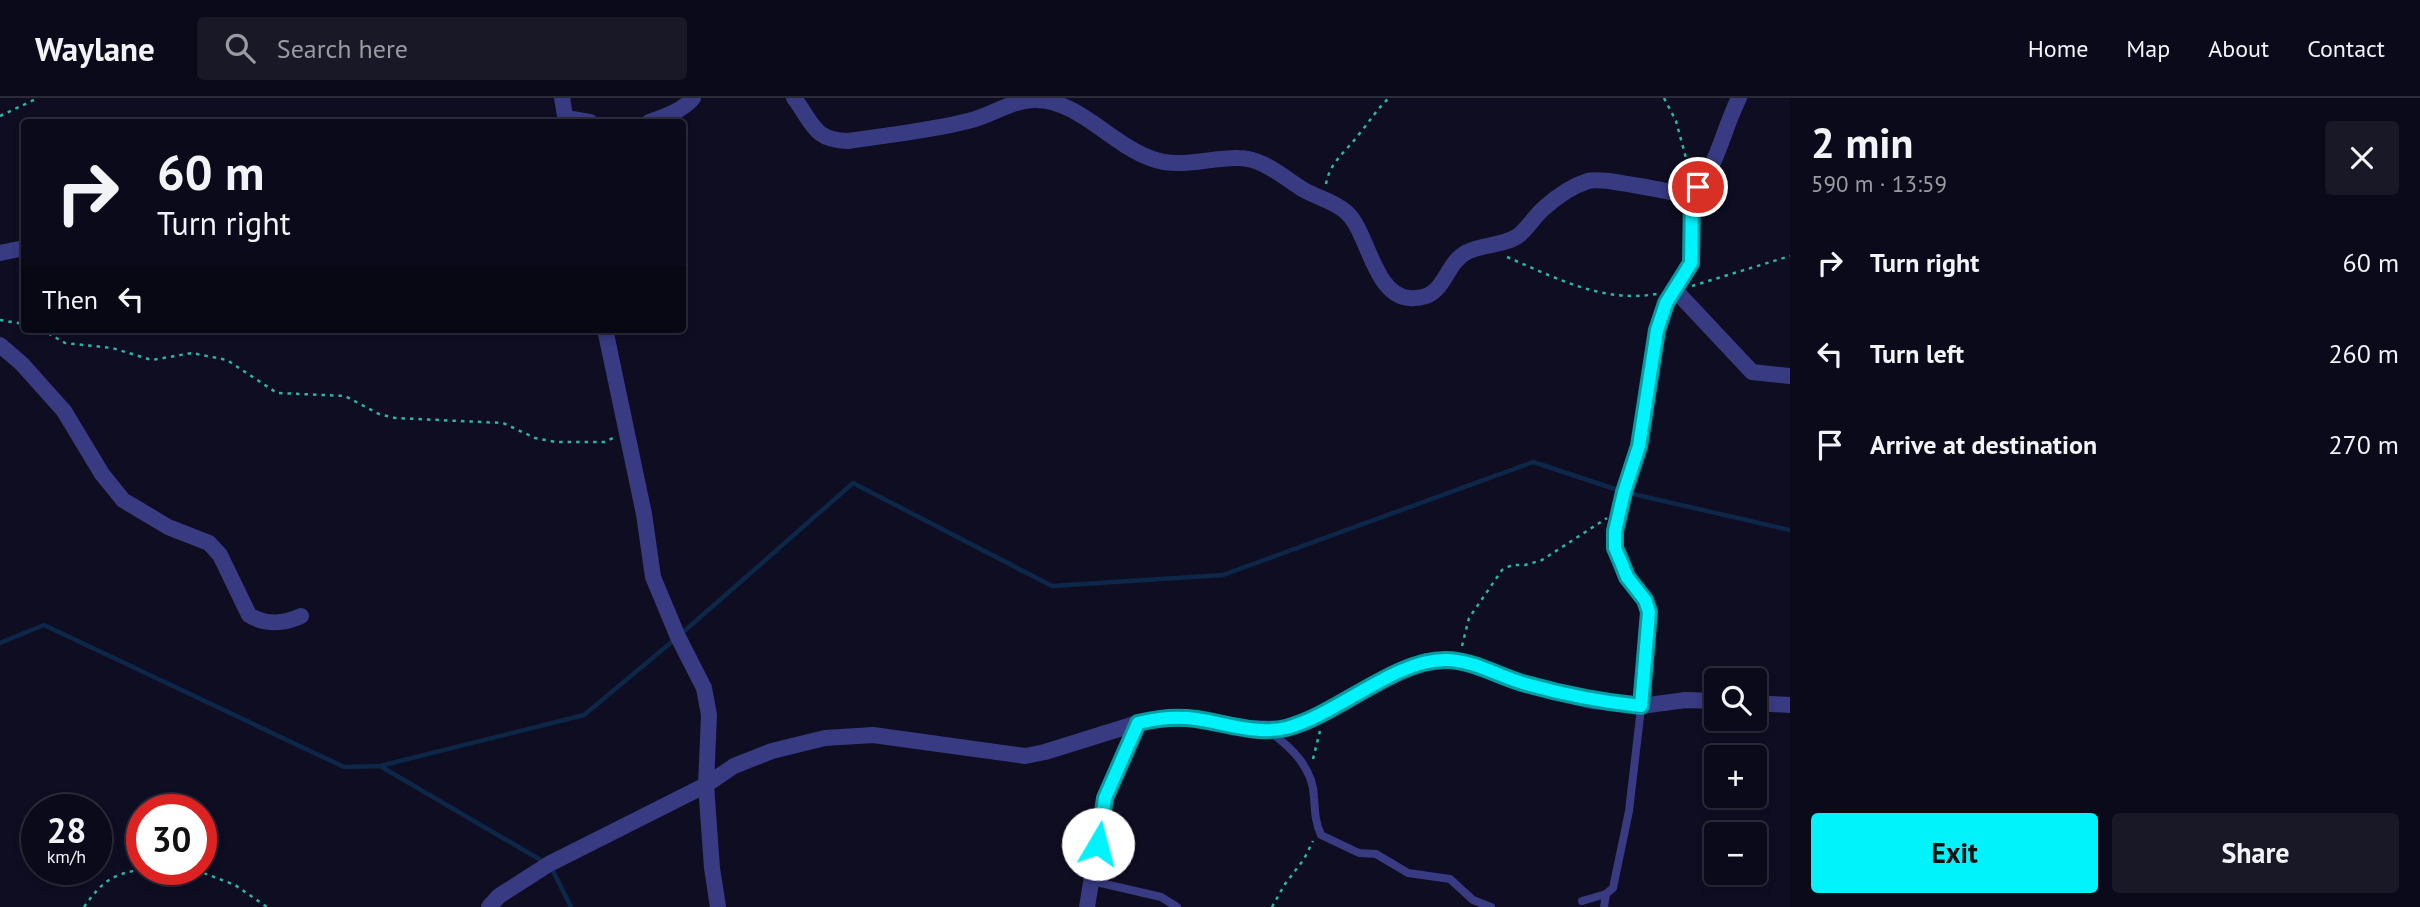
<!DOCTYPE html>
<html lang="en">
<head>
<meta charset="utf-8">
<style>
	:root { --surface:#0b0a1a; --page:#191827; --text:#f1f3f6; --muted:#9a9aa2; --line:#2b2b39; --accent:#00f2fa }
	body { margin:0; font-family:"PT Sans",sans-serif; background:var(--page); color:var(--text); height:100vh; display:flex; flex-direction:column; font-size:26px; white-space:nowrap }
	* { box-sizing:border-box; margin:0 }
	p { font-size:23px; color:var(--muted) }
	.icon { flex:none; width:38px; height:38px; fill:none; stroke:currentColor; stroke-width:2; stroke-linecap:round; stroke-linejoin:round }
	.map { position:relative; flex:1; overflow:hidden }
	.drawer { display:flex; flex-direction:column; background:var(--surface); width:630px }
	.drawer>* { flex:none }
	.top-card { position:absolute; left:21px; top:21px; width:665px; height:214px; border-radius:7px; box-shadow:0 4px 10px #0003,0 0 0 2px var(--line); background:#0b0a1a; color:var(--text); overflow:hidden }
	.controls { position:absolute; left:1704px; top:570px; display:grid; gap:14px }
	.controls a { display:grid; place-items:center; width:63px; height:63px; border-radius:7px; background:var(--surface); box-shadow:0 4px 10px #0003,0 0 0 2px var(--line); font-size:35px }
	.speed { position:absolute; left:21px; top:696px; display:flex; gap:14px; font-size:35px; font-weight:700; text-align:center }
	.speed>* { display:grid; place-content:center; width:91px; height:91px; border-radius:50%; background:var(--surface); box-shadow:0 4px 10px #0003,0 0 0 2px var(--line); line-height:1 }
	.speed small { font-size:18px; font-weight:400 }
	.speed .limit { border:10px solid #d22; background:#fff; color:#111 }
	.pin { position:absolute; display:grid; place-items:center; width:60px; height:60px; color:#fff; margin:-30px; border:4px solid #fff; border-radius:50%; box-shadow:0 2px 7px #0007 }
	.me { position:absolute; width:77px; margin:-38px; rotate:8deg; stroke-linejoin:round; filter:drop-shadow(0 0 5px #0008) }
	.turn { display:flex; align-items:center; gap:24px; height:147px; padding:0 21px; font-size:32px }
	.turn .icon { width:91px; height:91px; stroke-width:2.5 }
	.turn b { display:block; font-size:49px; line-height:60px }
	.then { display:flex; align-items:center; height:66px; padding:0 21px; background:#0003; gap:14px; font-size:26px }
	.round { display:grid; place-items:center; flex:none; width:74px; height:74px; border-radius:7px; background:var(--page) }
	.overview { display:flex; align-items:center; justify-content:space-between; height:119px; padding:0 21px }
	h1 { font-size:42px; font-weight:800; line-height:52px }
	.button { display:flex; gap:14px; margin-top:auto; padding:14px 21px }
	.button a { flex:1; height:80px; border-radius:7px; background:var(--accent); color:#111; font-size:28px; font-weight:800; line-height:80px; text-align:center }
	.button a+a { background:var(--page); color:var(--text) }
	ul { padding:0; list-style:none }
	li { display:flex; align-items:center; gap:21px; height:91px; padding:0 21px }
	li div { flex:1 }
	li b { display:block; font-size:26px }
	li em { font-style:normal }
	header { display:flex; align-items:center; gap:42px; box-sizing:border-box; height:98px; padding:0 35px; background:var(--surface); border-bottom:2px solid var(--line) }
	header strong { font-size:33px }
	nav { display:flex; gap:38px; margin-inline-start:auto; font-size:24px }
	.search { width:490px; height:63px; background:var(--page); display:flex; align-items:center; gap:18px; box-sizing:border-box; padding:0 24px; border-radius:7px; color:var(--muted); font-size:26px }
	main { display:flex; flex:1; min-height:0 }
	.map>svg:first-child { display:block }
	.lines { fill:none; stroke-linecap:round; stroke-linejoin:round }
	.stream { stroke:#0c2748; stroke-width:4.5 }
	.path { stroke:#2cb5a4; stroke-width:2.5; stroke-dasharray:3.5 5; stroke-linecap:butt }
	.service { stroke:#383a82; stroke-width:8 }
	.minor { stroke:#383a82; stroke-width:16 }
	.route-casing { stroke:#009da2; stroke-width:18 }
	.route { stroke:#00f2fa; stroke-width:12 }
</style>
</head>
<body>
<header>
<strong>Waylane</strong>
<div class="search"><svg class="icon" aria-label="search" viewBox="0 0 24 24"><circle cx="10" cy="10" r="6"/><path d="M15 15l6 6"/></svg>Search here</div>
<nav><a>Home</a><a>Map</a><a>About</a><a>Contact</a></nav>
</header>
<main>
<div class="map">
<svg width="1790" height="809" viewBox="0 0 1790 809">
	<rect width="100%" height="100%" fill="#0f0d22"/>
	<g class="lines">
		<!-- stream -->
		<path class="stream" d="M681 536 853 385 1052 488 1223 477 1533 364 1624 394 1790 432
			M0 545 44 527 344 669 380 668 584 617 674 542
			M380 668 544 764
			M551 769 571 809"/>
		<!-- path -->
		<path class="path" d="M1664 0 1676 23 1690 75
			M0 18 38 0
			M1326 86C1330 63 1347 53 1360 35 1370 23 1377 11 1389 0
			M1507 159C1556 180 1606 207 1661 195
			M1692 188 1790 158
			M0 222 24 226
			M41 231 65 245 112 250 152 262 192 255 227 262 277 295 345 298 379 316 395 320 503 325 535 340 556 344H605L615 339
			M1462 548 1469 520 1502 472 1512 467H1525L1542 462 1607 420
			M1313 661 1320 633
			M196 772 235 787 267 809
			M84 809C102 784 110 777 142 771
			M1272 809 1285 786 1304 761 1313 743"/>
		<!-- service -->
		<path class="service" d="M1269 633C1292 650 1313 670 1314 699 1315 713 1315 724 1321 737L1359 755 1376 756 1408 775 1450 781 1473 802 1491 809
			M1092 783 1161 799 1177 809
			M1582 803 1606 796 1613 790 1629 713 1647 558 1649 514 1638 491 1627 479 1615 450V433L1624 394 1638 348 1657 232 1666 206 1691 165 1692 98
			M1604 809 1606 796"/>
		<!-- minor -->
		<path class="minor" d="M562 0 566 24
			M794 0C813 25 813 42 848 43 887 37 929 33 968 23 990 18 1010 3 1033 2 1076 0 1111 46 1150 60 1180 72 1208 59 1239 60 1263 60 1284 80 1304 92 1318 100 1334 103 1346 114 1368 132 1373 197 1409 200 1447 203 1442 167 1467 154 1483 146 1503 148 1518 138 1527 131 1534 119 1543 111 1555 100 1572 88 1588 83 1594 81 1602 83 1609 83 1628 86 1647 89 1666 93 1675 95 1683 99 1692 98 1718 68 1722 34 1739 0
			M565 20 590 24
			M649 24C664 19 682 13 693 0
			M0 155 24 150
			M1675 192 1752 274 1790 278
			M605 231 644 416 653 479 678 539 704 590 709 617 706 687 712 770 718 809
			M0 247 22 266 64 313 102 376 123 402 168 429 209 445 220 457 249 517C265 527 284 526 301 518
			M1755 605 1790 607
			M489 809 499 798 549 766 706 687 734 668 772 653 825 640 873 637 1025 658 1045 654 1138 625 1164 620 1199 621 1248 630 1281 631 1318 618 1403 572 1427 563 1446 562 1464 564 1524 586 1592 603 1641 608 1686 602 1717 603
			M1087 809 1105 700 1138 625"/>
	</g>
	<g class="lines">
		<!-- route casing -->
		<g class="route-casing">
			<path id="route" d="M1098 746 1105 700 1138 625C1158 620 1176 618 1196 621 1225 625 1256 637 1286 630 1337 617 1395 561 1446 562 1473 562 1500 579 1526 586 1565 597 1602 604 1641 608L1649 514 1645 502 1627 479 1621 464 1615 450V433L1624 394 1639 348 1657 232 1666 205 1691 165 1692 98 1698 89"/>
		</g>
		<!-- route -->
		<use href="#route" class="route"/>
	</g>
</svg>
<div class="controls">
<a><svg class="icon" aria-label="search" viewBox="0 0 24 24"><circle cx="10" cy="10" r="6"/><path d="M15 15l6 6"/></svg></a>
<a>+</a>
<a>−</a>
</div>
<div class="speed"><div>28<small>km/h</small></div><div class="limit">30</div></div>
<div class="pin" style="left:1698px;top:89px;background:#d93025"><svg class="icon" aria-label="arrive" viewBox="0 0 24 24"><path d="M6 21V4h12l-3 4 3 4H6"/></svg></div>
<svg class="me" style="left:1098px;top:746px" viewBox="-20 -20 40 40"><circle r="19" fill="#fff"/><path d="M0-13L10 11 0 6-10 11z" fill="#00f2fa"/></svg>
<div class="top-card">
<div class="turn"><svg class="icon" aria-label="right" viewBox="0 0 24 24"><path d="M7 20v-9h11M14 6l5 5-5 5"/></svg><div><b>60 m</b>Turn right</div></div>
<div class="then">Then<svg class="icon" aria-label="left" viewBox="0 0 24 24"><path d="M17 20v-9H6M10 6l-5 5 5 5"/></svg></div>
</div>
</div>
<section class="drawer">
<div class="overview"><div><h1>2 min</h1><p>590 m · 13:59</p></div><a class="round"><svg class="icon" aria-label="close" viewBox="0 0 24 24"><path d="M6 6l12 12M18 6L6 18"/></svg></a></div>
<ul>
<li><svg class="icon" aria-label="right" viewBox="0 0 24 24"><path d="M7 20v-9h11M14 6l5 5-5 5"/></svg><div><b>Turn right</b></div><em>60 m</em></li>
<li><svg class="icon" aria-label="left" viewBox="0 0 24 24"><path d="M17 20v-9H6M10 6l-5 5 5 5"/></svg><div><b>Turn left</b></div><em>260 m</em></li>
<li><svg class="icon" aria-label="arrive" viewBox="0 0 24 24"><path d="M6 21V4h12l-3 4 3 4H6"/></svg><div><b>Arrive at destination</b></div><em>270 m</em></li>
</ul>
<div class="button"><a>Exit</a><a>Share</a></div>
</section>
</main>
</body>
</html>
